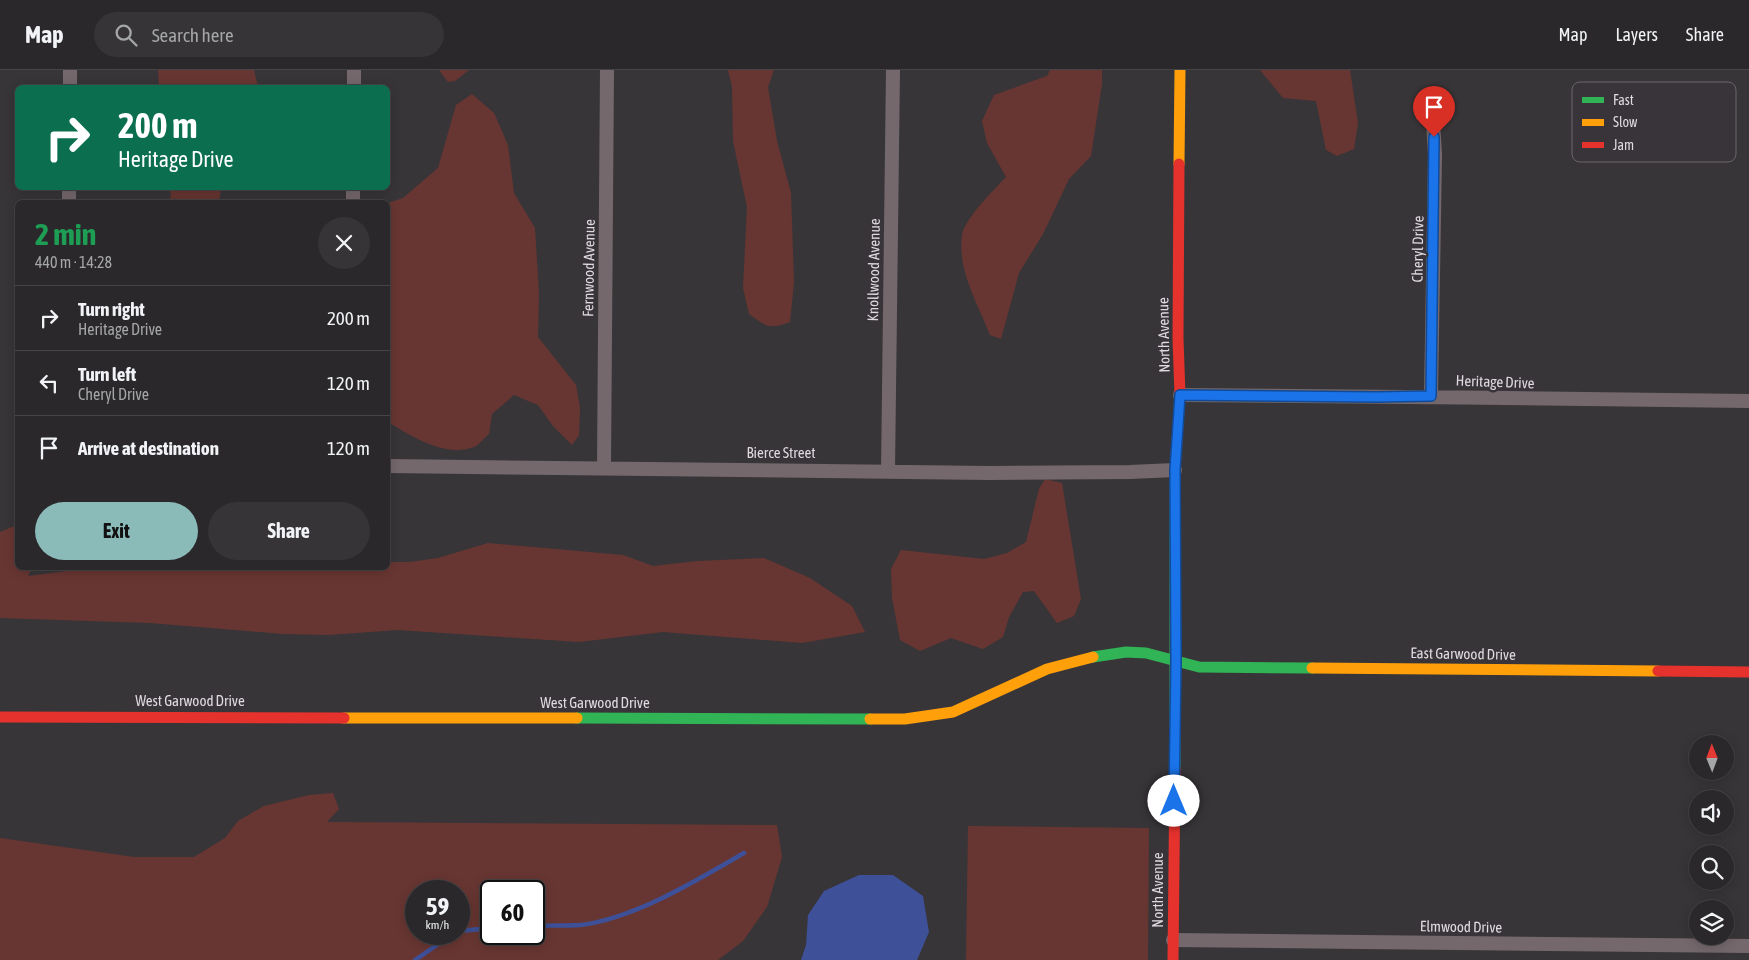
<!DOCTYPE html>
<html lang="en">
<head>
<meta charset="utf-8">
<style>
	:root { --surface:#2a282a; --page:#363436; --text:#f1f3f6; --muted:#a5a6a8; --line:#464447; --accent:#8bbbb9 }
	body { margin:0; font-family:"Asap Condensed",sans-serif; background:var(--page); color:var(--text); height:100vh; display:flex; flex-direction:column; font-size:19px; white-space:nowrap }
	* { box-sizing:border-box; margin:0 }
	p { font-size:16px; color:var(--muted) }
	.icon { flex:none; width:28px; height:28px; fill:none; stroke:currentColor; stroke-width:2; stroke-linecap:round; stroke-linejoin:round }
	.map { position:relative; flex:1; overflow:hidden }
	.sheet { position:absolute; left:15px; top:130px; width:375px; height:370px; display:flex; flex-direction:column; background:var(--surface); border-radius:8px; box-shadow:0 2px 12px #0003,0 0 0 1px var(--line) }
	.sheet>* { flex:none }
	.banner { position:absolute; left:15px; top:15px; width:375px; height:105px; border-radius:8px; box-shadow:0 2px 12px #0003,0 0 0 1px var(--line); background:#0b6e4f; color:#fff; overflow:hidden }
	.needle { width:32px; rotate:359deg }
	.tools { position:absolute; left:1689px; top:665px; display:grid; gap:10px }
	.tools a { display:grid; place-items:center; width:45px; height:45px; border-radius:50%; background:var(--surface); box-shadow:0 2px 12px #0003,0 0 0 1px var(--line); font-size:25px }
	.speed { position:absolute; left:405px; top:810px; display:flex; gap:10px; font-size:25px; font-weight:700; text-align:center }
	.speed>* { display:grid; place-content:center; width:65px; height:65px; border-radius:50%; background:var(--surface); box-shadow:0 2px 12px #0003,0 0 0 1px var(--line); line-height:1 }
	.speed small { font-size:12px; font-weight:400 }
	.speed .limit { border:2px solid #111; border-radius:8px; background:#fff; color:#111 }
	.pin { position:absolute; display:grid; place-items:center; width:42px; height:42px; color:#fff; margin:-51px -21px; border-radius:50% 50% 50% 0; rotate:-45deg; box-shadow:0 0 5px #0007 }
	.pin .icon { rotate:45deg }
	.me { position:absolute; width:55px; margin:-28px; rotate:0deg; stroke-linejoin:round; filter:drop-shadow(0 0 4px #0008) }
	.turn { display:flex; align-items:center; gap:18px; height:105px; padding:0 20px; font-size:22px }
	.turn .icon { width:65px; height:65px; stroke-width:2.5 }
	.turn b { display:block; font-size:35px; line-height:42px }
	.round { display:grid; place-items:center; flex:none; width:52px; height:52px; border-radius:26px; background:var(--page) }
	.summary { display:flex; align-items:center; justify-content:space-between; height:85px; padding:0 20px }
	h1 { font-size:30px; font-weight:700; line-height:38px; color:#1e9e55 }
	.primary-button { display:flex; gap:10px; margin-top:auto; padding:10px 20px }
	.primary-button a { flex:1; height:58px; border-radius:30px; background:var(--accent); color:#111; font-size:20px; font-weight:700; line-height:58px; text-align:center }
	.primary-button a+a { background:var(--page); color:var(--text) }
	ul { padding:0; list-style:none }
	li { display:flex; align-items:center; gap:15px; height:65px; padding:0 20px; border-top:1px solid var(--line) }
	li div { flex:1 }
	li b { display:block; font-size:19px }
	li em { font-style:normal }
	header { display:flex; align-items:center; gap:30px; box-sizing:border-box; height:70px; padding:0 25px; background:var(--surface); border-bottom:1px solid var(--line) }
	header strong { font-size:24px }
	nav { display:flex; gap:28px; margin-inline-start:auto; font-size:18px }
	.search { width:350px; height:45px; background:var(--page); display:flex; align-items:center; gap:12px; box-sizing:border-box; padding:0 18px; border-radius:28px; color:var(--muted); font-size:19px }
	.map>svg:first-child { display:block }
	.green { fill:#683632; fill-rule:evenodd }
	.water { fill:#3d5098 }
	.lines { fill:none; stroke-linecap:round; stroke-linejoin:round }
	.stream { stroke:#3d5098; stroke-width:4.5 }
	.street { stroke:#74686c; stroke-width:14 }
	.fast { stroke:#30b455; stroke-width:11 }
	.slow { stroke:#ff9f0a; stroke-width:11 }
	.jam { stroke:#e5322d; stroke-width:11 }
	.route-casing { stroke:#114b97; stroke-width:12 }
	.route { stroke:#1a73e8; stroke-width:9 }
	.labels { text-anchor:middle; stroke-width:5; stroke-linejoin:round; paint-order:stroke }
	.street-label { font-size:15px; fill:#dedade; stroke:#393439 }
	.key { fill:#393439; stroke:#6b666b; stroke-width:1 }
	.key-label { font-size:14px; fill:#dedade }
</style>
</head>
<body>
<header>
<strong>Map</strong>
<div class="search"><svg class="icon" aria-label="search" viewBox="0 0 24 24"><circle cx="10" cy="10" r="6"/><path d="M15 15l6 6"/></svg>Search here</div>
<nav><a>Map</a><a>Layers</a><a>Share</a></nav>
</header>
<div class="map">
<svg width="1749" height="890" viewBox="0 0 1749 890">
	<rect width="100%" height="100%" fill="#383538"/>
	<!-- green -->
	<path class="green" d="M158 0H254L258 17H159Z
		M439 0H469L455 11 448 12Z
		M728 0H774L768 17 777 71 791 123 794 212 790 252C769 260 766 256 749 244L743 218 747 137 733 71 732 17Z
		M1050 0H1102V14L1091 86 1069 109 1043 164 1019 203 1001 269 990 265C978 234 957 200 962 165 965 148 994 120 1006 107L987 73 982 51 994 25 1047 6Z
		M1260 0H1350L1358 53 1354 79 1337 86 1326 80 1316 31 1283 28Z
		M472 24 494 43 508 75 514 123 535 158 539 224 538 267 576 315 580 338 579 365 572 375 553 356 538 335 514 325 492 344 489 364C484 368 479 375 474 377 445 388 411 366 388 352V133L403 128 438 98 456 35Z
		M169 118H221L219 132H169L171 125Z
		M1045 409 1062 413 1081 529 1074 546 1057 553 1034 521 1023 522 1009 547 1003 567 983 579 951 568 920 581 900 570 892 528 891 499 901 480 984 489 1007 483 1026 472 1039 419Z
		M17 455 18 498H32L28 506 90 498H388V492H410L438 488 488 473 623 485 653 496 698 491 764 488 810 508 852 536 865 562 802 573 663 562 579 572 398 560 328 565 283 564 150 553 0 548V462Z
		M333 723 339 739 327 752 777 755 782 787 767 837 743 871 718 890H0V768L134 787H194L225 768 238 751 264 736 309 725ZM416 821H459V864H416ZM534 821V864H491V821Z
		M968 756 1149 758 1148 890H966Z"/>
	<!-- water -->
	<path class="water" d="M859 805H893L923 826 929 862 917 890H801L806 875 808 845 824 821Z"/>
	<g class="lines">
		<!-- stream -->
		<path class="stream" d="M534 856C549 855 565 856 580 855 633 849 698 810 744 783
			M459 861 491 858
			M415 890 453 864"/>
		<!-- street -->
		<path class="street" d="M70 18V0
			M354 18V0
			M69 132V118
			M353 132V118
			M1180 325C1370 327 1559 328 1749 331
			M1431 326 1435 85 1432 33
			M388 396 990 403 1130 402 1175 400
			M604 397 607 0
			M888 401 893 0
			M1173 870 1749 876"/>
		<!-- fast -->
		<path class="fast" d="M1093 587 1126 582 1146 583 1199 597 1312 598
			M577 648 870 649
			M1175 698V401"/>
		<!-- slow -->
		<path class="slow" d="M1179 94 1180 0
			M1312 598 1658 601
			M344 648H577
			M870 649H905L953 642 1047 599 1093 587"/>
		<!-- jam -->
		<path class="jam" d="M1175 401 1180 325 1178 269 1179 94
			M1658 601 1749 602
			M0 647 344 648
			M1173 890 1175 698"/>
	</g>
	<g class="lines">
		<!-- route casing -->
		<g class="route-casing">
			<path id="route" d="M1174 731 1176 592 1175 400 1180 325 1377 327 1431 326 1434 67"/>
		</g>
		<!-- route -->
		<use href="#route" class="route"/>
	</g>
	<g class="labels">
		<!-- street labels -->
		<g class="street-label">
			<text transform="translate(1418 179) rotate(-89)" y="5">Cheryl Drive</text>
			<text transform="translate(589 198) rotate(-89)" y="5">Fernwood Avenue</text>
			<text transform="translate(874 200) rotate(-89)" y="5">Knollwood Avenue</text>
			<text transform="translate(1164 265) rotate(-91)" y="5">North Avenue</text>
			<text transform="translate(1495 312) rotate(2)" y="5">Heritage Drive</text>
			<text x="781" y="388">Bierce Street</text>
			<text transform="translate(1463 584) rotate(1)" y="5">East Garwood Drive</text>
			<text x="190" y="636">West Garwood Drive</text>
			<text x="595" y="638">West Garwood Drive</text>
			<text transform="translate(1158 820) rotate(-90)" y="5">North Avenue</text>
			<text transform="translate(1461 857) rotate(1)" y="5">Elmwood Drive</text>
		</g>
	</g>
	<!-- legend -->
	<rect x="1572" y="12" width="164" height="80" rx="8" class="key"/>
	<rect x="1582" y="27" width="22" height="6" fill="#30b455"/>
	<rect x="1582" y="49" width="22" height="7" fill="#ff9f0a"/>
	<rect x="1582" y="72" width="22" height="6" fill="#e5322d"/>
	<g class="key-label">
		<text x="1613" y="35">Fast</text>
		<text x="1613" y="57">Slow</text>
		<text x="1613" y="80">Jam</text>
	</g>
</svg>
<div class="tools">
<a><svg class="needle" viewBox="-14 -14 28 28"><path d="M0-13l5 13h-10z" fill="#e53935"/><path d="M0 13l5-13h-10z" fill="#a5a6a8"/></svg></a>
<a><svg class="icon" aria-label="sound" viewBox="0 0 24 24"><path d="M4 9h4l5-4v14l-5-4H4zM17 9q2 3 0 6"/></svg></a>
<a><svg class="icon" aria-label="search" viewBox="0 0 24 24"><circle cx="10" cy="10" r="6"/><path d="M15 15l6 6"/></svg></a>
<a><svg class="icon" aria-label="layers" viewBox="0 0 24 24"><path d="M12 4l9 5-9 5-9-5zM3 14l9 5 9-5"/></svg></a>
</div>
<div class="speed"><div>59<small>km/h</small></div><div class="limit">60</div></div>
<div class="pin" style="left:1434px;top:67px;background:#d93025"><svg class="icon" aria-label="arrive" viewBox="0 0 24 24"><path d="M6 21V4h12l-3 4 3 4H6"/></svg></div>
<svg class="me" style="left:1174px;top:731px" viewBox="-20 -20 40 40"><circle r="19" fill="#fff"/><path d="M0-13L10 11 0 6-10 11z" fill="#1a73e8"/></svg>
<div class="banner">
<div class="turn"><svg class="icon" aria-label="right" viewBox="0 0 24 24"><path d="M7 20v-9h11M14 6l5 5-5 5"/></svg><div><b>200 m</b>Heritage Drive</div></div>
</div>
<section class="sheet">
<div class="summary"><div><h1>2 min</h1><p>440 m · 14:28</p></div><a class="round"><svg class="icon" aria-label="close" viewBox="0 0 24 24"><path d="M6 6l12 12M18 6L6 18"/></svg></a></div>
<ul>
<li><svg class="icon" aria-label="right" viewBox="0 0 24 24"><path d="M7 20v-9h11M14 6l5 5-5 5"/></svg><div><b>Turn right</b><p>Heritage Drive</p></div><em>200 m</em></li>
<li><svg class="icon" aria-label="left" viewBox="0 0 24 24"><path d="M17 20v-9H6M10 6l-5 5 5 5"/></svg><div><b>Turn left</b><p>Cheryl Drive</p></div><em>120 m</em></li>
<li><svg class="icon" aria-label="arrive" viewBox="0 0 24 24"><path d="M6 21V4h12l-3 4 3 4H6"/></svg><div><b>Arrive at destination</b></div><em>120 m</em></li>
</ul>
<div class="primary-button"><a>Exit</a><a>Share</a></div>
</section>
</div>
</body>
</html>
